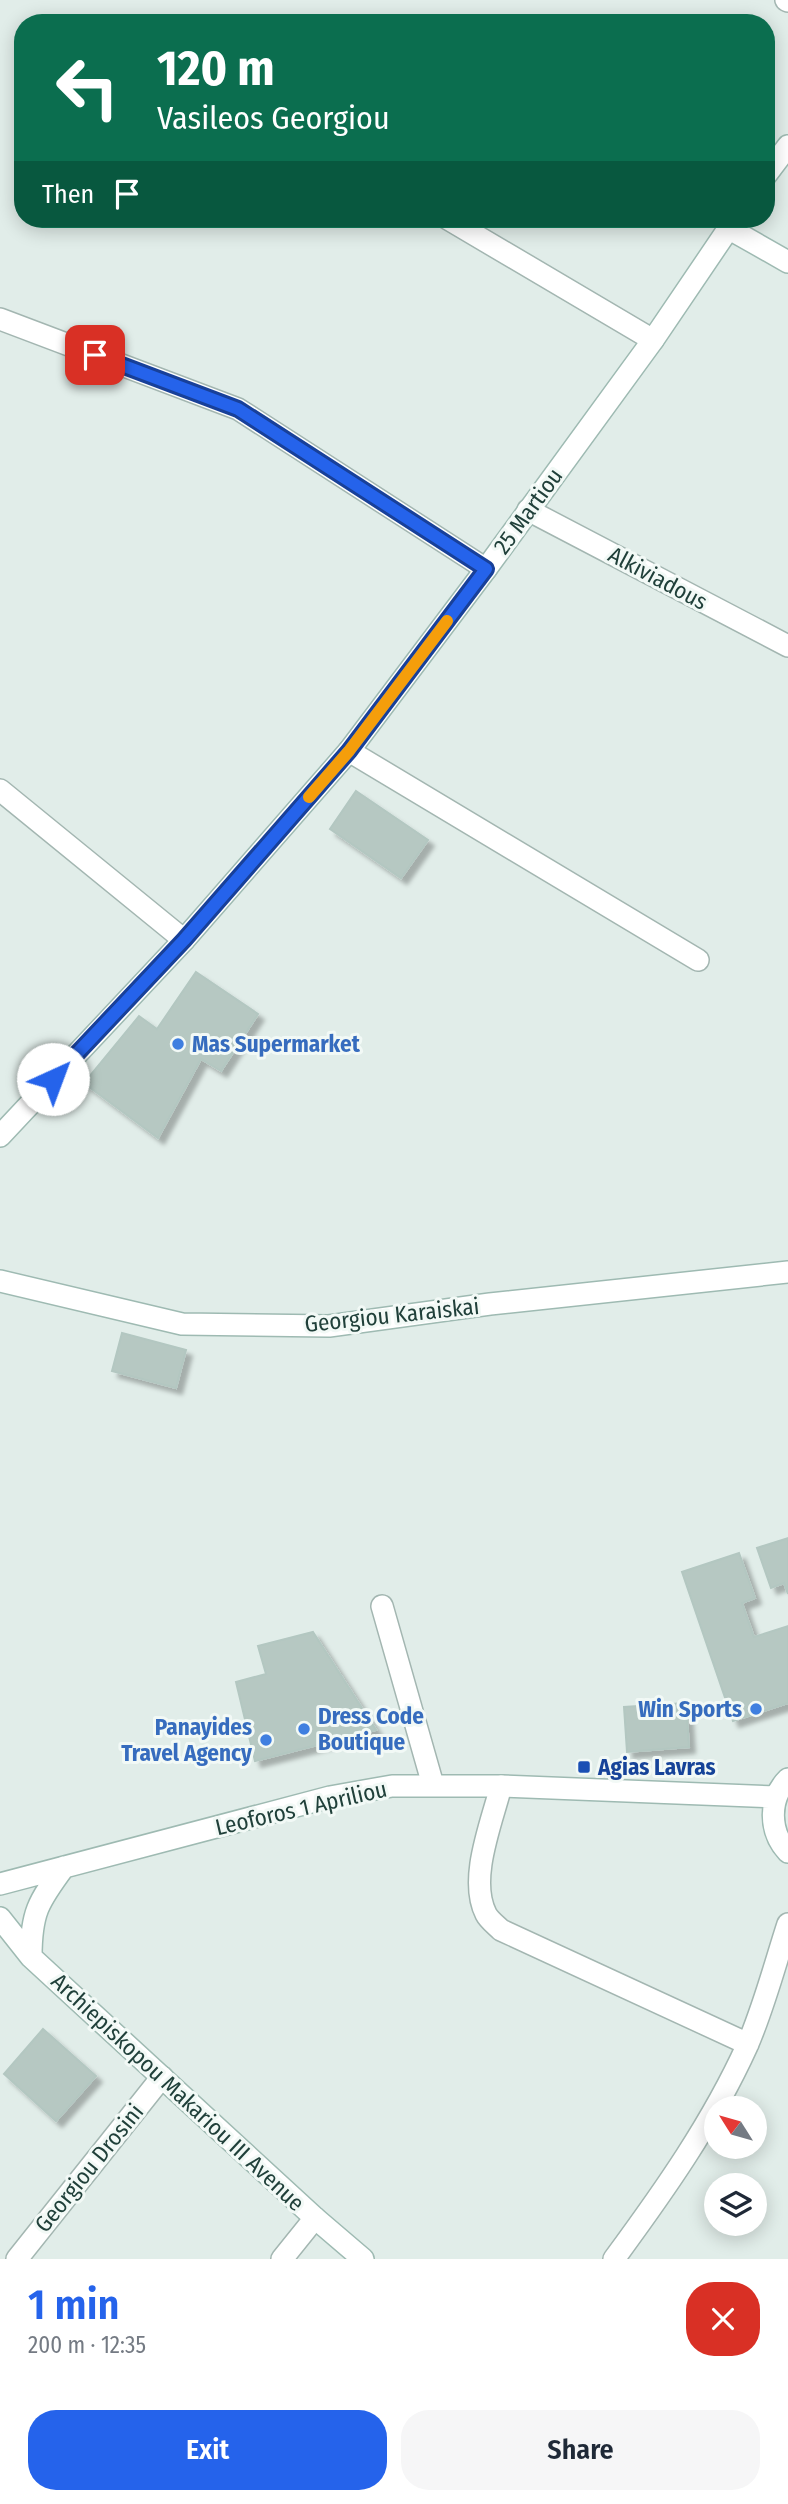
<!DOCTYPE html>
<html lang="en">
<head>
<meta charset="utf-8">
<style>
	:root { --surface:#fff; --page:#f6f6f7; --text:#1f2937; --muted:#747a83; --accent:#2563eb }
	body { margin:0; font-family:"Fira Sans Condensed",sans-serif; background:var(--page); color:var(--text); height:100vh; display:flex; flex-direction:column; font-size:26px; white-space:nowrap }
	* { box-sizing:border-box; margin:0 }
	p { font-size:23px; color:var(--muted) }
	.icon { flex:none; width:38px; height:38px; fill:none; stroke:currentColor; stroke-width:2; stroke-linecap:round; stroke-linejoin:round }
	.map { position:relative; height:2259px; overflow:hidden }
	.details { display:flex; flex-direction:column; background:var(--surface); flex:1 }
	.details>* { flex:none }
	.hud { position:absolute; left:14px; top:14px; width:761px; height:214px; border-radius:28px; box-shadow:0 4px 18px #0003; background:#0b6e4f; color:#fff; overflow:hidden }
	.needle { width:46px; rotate:307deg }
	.buttons { position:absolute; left:704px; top:2096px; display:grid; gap:14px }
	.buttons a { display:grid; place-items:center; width:63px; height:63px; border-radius:50%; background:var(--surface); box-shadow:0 4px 18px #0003; font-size:35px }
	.pin { position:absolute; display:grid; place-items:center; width:60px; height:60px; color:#fff; margin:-30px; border-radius:14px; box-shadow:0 4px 10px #0006 }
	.me { position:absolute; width:77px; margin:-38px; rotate:43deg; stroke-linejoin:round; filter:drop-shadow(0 0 5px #0008) }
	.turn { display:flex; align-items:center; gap:24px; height:147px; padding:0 28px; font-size:32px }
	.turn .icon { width:91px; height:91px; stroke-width:2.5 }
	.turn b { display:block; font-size:49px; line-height:60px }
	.then { display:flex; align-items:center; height:66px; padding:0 28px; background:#0003; gap:14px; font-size:26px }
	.round { display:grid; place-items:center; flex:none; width:74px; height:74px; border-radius:28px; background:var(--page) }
	.head { display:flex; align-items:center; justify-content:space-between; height:119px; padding:0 28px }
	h1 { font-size:42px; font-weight:600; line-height:52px; color:var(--accent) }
	.button { display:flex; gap:14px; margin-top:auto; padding:14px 28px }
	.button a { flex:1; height:80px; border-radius:28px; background:var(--accent); color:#fff; font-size:28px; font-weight:600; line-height:80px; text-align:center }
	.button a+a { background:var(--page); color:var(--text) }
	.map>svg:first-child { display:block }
	.building { fill:#b6c8c2; stroke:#b3c7c1; stroke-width:2; filter:url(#shadow) }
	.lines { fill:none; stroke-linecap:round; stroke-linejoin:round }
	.lane-casing { stroke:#a3b6b1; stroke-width:24 }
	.street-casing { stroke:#a3b6b1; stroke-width:24 }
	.secondary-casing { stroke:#9ebab2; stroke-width:24 }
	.lane { stroke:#fff; stroke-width:21 }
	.street { stroke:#fff; stroke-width:21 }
	.secondary { stroke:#fff; stroke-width:21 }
	.route-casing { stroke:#184099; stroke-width:18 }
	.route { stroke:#2563eb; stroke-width:12 }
	.slow { stroke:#f59e0b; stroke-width:12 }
	.shop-dot { fill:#3f7fe0; stroke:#f2f9f6; stroke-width:2.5 }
	.transit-dot { fill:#1a4fb4; stroke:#f2f9f6; stroke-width:2.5 }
	.labels { text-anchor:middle; stroke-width:6; stroke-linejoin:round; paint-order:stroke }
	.street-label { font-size:23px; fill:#20403a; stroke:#f2f9f6 }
	.shop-label { font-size:23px; font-weight:bold; fill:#366cbe; stroke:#f2f9f6; text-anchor:start }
	.transit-label { font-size:23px; font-weight:bold; fill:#164399; stroke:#f2f9f6; text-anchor:start }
</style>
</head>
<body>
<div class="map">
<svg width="788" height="2259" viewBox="0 0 788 2259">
	<defs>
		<filter id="shadow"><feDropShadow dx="6" dy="6" stdDeviation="2" flood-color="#0004"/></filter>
	</defs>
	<rect width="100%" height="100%" fill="#e1ede9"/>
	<!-- building -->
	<path class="building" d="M356 791 428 840 401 878 330 829Z
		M196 972 258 1014 221 1071 201 1059 158 1138 84 1083 139 1016 157 1029Z
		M122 1333 186 1350 176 1388 112 1371Z
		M788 1538V1594L784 1583 771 1588 757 1548Z
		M739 1553 755 1598 742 1603 754 1637 788 1626V1703L733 1721 682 1572Z
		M313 1632 376 1730 255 1761 236 1682 266 1674 258 1646Z
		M686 1703 689 1747 627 1752 624 1707Z
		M43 2029 96 2076 56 2121 4 2074Z"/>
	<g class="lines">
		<!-- lane casing -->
		<g class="lane-casing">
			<path id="lane" d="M349 751 698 960
				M382 1606 433 1785"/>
		</g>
		<!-- street casing -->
		<g class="street-casing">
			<path id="street" d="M786 0 788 1
				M448 219 653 340
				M0 319 238 409 486 569
				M528 510 788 646
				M0 790 184 940
				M501 1786C492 1822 468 1879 486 1914 489 1920 496 1925 501 1930L748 2044
				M17 2259 162 2077
				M282 2259 315 2218
				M614 2259C664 2191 712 2123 747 2046 764 2007 775 1964 788 1924"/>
		</g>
		<!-- secondary casing -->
		<g class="secondary-casing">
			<path id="secondary" d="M766 175 788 146
				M728 228 788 262
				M0 1136 184 940 349 751 486 569 653 340 735 219
				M0 1281 182 1324 329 1326 490 1304 788 1272
				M788 1779C768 1799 769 1832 788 1852
				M0 1884 330 1797 392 1786H501L776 1797
				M0 1918 31 1957 315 2218 363 2259
				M31 1957C31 1913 38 1902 64 1867"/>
		</g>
		<!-- lane -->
		<use href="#lane" class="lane"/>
		<!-- street -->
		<use href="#street" class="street"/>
		<!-- secondary -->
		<use href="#secondary" class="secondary"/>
	</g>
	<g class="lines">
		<!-- route casing -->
		<g class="route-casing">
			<path id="route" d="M53 1079 184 940 349 751 486 569 238 409 95 355"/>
		</g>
		<!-- route -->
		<use href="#route" class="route"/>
		<!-- slow -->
		<path class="slow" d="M309 797 349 751 447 621"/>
	</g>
	<!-- markers -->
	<g class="shop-dot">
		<circle cx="178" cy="1044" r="7"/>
		<circle cx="756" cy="1709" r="7"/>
		<circle cx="304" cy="1729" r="7"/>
		<circle cx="266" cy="1740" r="7"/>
	</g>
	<rect class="transit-dot" x="577" y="1760" width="14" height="14" rx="3.5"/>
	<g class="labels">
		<!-- street labels -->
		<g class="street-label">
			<text transform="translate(528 511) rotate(-54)" y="8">25 Martiou</text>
			<text transform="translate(658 578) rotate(28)" y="8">Alkiviadous</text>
			<text transform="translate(392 1315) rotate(-6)" y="8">Georgiou Karaiskai</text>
			<text transform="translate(301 1808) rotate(-13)" y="8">Leoforos 1 Apriliou</text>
			<text transform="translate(178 2092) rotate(43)" y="8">Archiepiskopou Makariou III Avenue</text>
			<text transform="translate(89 2168) rotate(-51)" y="8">Georgiou Drosini</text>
		</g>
		<!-- shop labels -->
		<g class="shop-label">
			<text x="192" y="1052">Mas Supermarket</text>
			<text x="742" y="1717" text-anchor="end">Win Sports</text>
			<text x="318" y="1724">Dress Code<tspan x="318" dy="26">Boutique</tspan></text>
			<text x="252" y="1735" text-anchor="end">Panayides<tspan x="252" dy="26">Travel Agency</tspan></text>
		</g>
		<!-- transit labels -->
		<g class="transit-label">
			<text x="598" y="1775">Agias Lavras</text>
		</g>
	</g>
</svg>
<div class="buttons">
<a><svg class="needle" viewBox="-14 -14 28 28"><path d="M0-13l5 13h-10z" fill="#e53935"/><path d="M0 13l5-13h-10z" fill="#747a83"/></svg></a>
<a><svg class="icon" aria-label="layers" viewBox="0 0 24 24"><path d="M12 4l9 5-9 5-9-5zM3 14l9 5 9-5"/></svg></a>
</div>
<div class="pin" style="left:95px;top:355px;background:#d93025"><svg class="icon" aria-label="arrive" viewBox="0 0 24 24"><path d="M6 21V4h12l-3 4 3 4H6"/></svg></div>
<svg class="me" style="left:53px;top:1079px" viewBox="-20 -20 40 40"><circle r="19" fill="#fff"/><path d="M0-13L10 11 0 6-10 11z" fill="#2563eb"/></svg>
<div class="hud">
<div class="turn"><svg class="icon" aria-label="left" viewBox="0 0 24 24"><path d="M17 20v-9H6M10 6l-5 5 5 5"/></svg><div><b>120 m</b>Vasileos Georgiou</div></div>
<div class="then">Then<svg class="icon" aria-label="arrive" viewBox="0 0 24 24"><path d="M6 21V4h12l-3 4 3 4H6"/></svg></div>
</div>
</div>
<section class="details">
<div class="head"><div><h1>1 min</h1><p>200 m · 12:35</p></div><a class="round" style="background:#d93025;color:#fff"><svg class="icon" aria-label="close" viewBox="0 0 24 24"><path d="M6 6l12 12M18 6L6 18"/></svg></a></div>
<div class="button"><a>Exit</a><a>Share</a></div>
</section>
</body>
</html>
